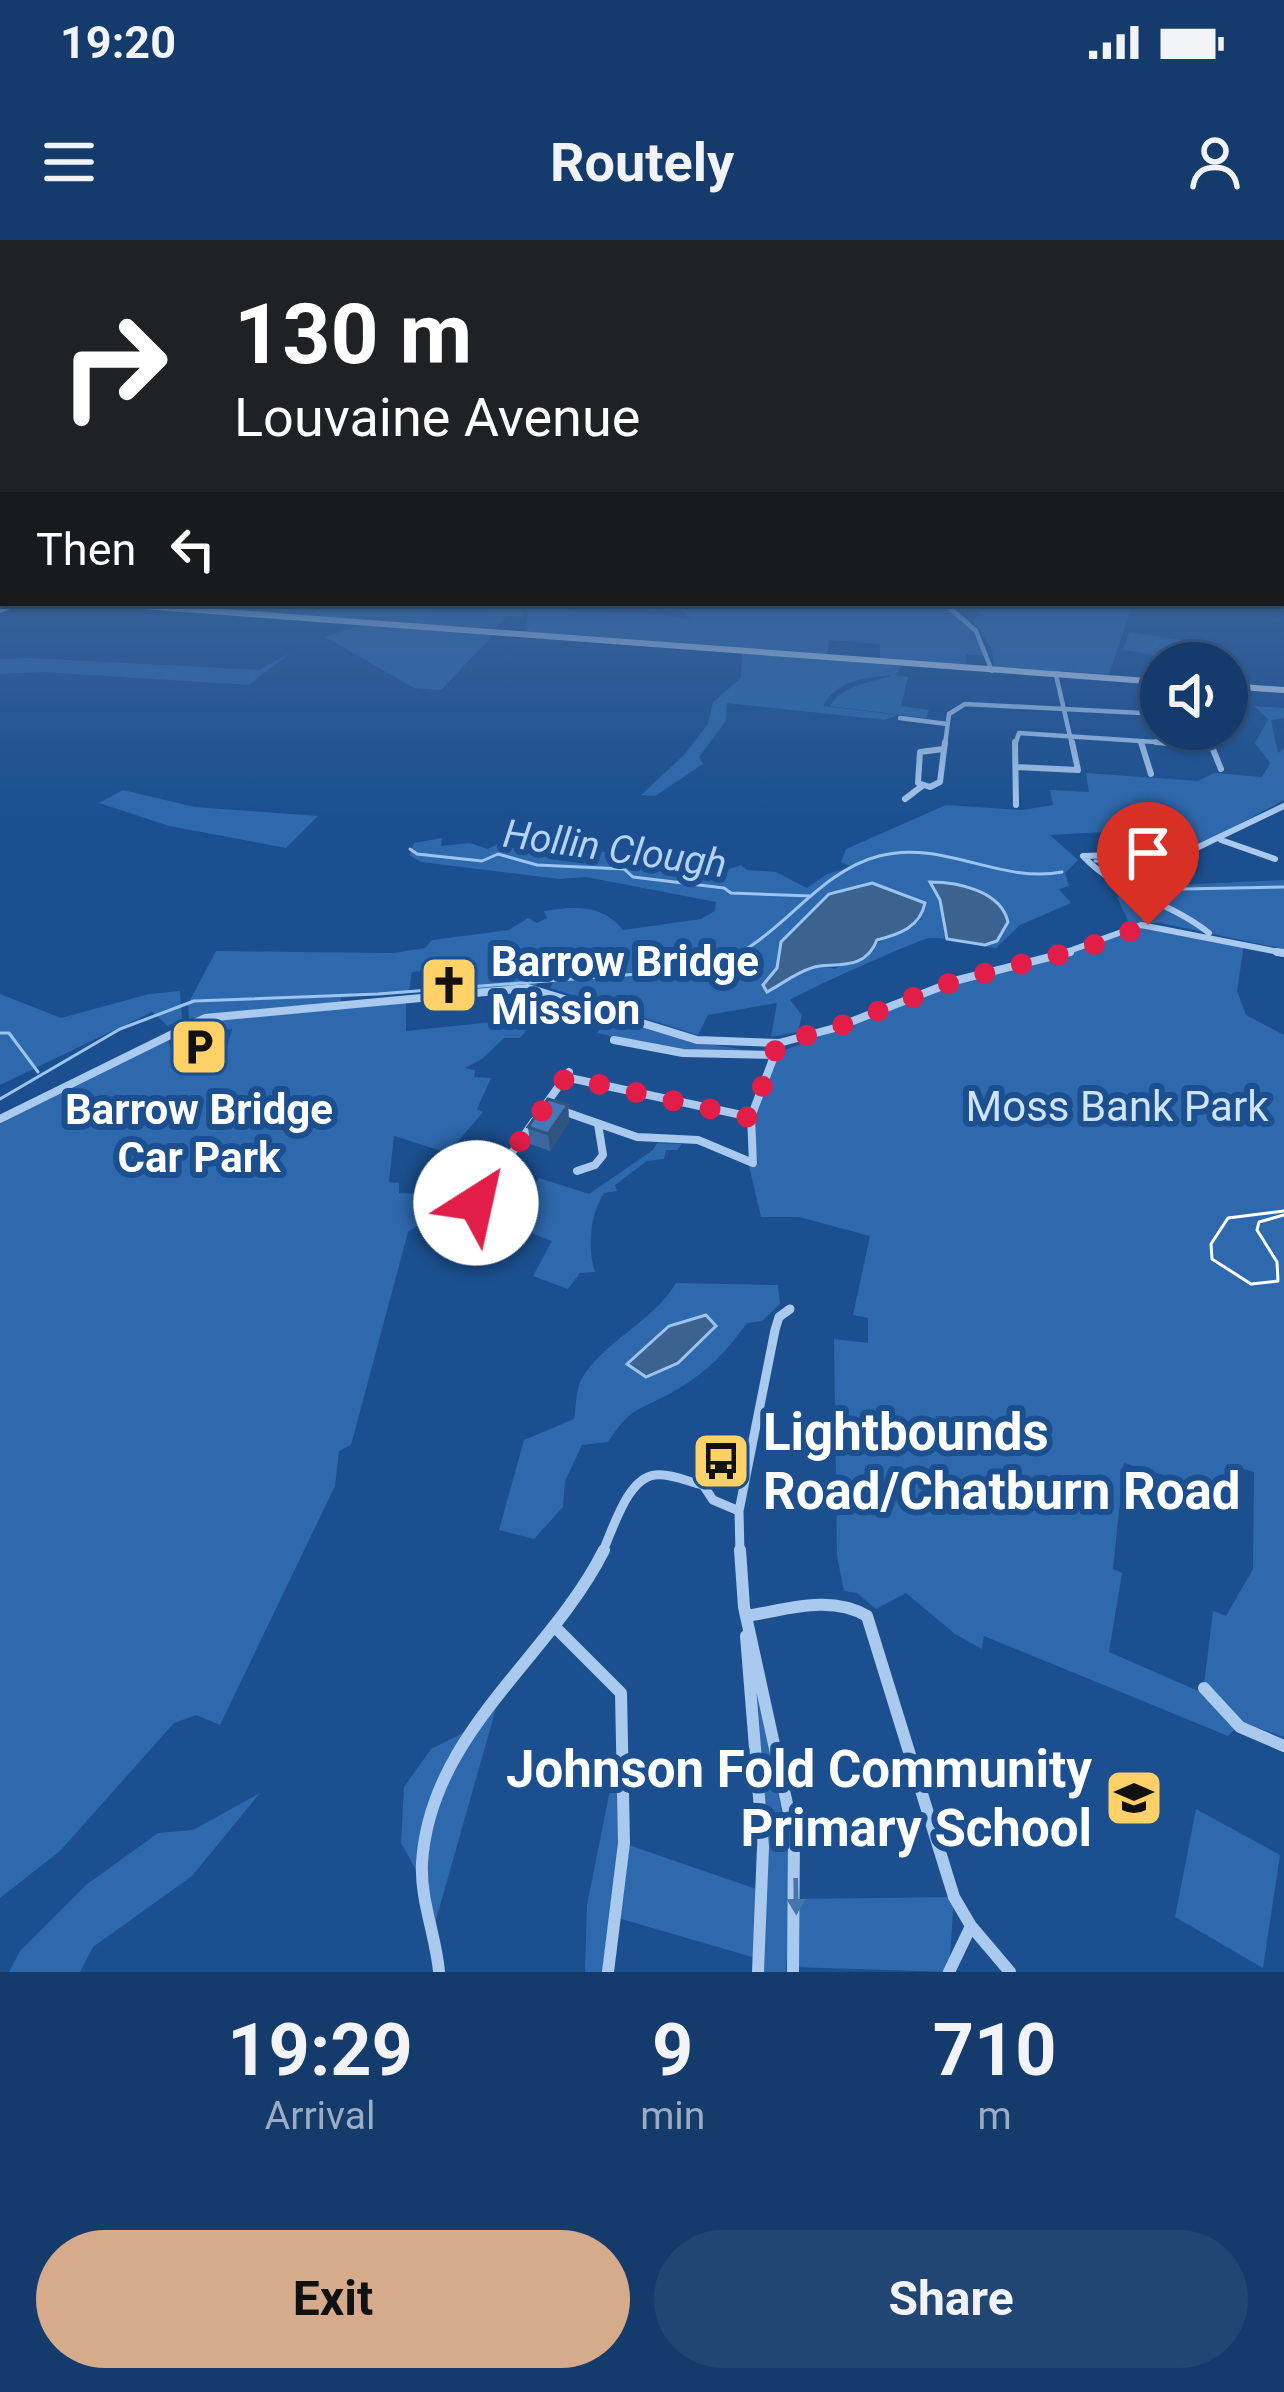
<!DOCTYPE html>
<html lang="en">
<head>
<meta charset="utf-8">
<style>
	:root { --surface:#143b6b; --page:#214673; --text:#f1f3f6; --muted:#9dadc1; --line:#33557e; --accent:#d6ab8b }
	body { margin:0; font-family:Roboto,sans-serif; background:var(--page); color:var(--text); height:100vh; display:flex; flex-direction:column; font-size:45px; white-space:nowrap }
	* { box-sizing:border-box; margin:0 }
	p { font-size:39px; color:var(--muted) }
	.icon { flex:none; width:66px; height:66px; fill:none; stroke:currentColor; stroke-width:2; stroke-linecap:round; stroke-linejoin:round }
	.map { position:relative; height:1732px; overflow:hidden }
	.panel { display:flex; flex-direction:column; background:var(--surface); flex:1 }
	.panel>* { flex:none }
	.guide { position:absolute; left:0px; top:0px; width:1284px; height:366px; box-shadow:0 3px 9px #0004,0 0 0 3px var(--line); background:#202124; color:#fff; overflow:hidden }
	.tools { position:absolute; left:1140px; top:402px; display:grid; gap:24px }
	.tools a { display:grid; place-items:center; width:108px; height:108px; border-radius:50%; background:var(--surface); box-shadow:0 3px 9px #0004,0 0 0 3px var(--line); font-size:60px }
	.pin { position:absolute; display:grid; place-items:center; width:102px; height:102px; color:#fff; margin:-123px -51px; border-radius:50% 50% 50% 0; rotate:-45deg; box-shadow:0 0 12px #0007 }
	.pin .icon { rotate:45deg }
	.me { position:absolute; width:132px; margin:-66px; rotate:35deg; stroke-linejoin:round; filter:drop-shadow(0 0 9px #0008) }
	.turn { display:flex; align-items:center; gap:42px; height:252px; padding:0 36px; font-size:54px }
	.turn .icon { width:156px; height:156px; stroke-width:2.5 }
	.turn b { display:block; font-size:84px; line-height:102px }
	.then { display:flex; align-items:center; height:114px; padding:0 36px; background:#0003; gap:24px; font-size:45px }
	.eta { display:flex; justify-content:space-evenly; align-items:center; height:204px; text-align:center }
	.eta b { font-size:72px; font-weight:700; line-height:84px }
	.button { display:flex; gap:24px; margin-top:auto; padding:24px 36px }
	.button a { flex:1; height:138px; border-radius:72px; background:var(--accent); color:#111; font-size:48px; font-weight:700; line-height:138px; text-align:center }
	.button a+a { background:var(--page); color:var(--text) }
	.status { display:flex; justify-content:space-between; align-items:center; height:84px; padding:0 60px; background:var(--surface); direction:ltr }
	.status svg { height:33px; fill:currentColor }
	header { display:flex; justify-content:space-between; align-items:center; height:156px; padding:0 36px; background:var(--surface); font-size:54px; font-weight:700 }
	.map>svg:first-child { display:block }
	.green { fill:#2e69ad; fill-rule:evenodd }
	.water { fill:#3c6290; stroke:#9cc4f0; stroke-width:3 }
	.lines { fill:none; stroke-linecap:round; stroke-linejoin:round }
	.stream { stroke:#9cc4f0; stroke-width:3 }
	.street-far4 { stroke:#a9c9ee; stroke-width:4.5 }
	.street-far3 { stroke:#a9c9ee; stroke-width:6 }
	.street-far2 { stroke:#a9c9ee; stroke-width:8 }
	.street-far1 { stroke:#a9c9ee; stroke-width:9 }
	.street { stroke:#a9c9ee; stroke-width:12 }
	.secondary { stroke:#d6e6fa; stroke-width:6 }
	.tram { stroke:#fff; stroke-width:3 }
	.wall { fill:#3a679d }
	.shaded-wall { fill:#305480 }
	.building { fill:#4478b7; stroke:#305480; stroke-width:3 }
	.oneway { fill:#4674ac }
	.route { stroke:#e11d48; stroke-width:21; stroke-dasharray:0 37.8 }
	.labels { text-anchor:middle; stroke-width:12; stroke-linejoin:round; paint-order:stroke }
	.far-water-label { font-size:39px; font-style:italic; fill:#b5d3f5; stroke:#1b4f8f }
	.poi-label { font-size:42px; font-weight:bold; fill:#fff; stroke:#1b4f8f; text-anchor:start }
	.park-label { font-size:42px; fill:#cfe3fa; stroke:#1b4f8f }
	.near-poi-label { font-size:51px; font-weight:bold; fill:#fff; stroke:#1b4f8f; text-anchor:start }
</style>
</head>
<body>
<div class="status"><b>19:20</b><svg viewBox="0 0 49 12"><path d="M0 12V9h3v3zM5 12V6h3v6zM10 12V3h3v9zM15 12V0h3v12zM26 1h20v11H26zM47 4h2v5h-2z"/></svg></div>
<header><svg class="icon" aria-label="menu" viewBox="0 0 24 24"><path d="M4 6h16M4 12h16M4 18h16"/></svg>Routely<svg class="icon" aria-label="person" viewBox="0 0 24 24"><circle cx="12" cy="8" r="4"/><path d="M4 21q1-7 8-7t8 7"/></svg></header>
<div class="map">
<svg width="1284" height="1732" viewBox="0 0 1284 1732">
	<rect width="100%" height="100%" fill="#1b4f8f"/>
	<!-- green -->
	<path class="green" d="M197 363 282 369 361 363 451 372 505 369 523 363V377L507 376 493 391 190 367Z
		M675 363H941L966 379 986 416 966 414 967 426 880 420V404L829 400 827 415 525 393 530 364C583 376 636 368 690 379Z
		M1002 363H1133L1109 434 994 427 992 410 974 381 980 371Z
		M363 384 494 394 441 450 414 448 325 397Z
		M1129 392 1208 404 1205 423 1123 410Z
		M290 413 249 445 43 432 0 434V419L29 418 259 430Z
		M742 413 902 426 895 435 908 437 901 466 929 470 926 478 830 466C842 444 874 443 892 435 864 438 837 440 823 466L898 475 885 480 727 463 726 481 699 517 703 524 655 556 641 555 685 514 708 484 713 462 741 438Z
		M1254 466 1284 468V478L1271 480 1278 513 1284 508V560L1198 606 1178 611H1108L1163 602 1142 590 1050 595 1078 620 1065 633 1069 646 1059 649 1071 663 1020 685 996 708C976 706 950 697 930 698 919 699 804 751 790 760L802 775 798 792 771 797 777 763 708 775 698 795 550 748 562 726 548 716 528 726 537 745 468 750 469 735 462 727 412 732 409 751 341 758 340 767 406 759V791L502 781 529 772 534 781 520 798H504L482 819 465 828 475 830 474 837 491 838 477 869 483 872 448 913 394 896 389 942 399 943V953L426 954V981L408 992 351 1205 339 1211 335 1246 220 1485 196 1475 174 1483 60 1611 0 1658V881L168 800 174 817 226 811 232 789 190 792 188 764 216 711 394 713 425 708 432 700 509 690 528 678 537 683 547 678 544 671C574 666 603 664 623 690L701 679 715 671 716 662 586 637 560 639 421 622 409 615 414 603 442 598 441 606 470 603 488 609 504 601 512 608 558 605 726 630 741 625 747 630 776 632 807 648 827 634 852 627 841 622 846 609 946 565 1022 570 1053 565 1050 550 1089 552 1086 533 1198 541 1214 533 1262 537 1270 523 1255 503 1268 479ZM934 641 987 655 944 694 940 660 930 644ZM872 643 922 679C893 694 864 710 835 729L822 726 764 745 777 728 781 702 829 654Z
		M123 550 195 567 318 576 286 608 169 586 99 563Z
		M1284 640V709L1161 683H1129L1117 657 1177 645Z
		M1141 685 1244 705 1237 751 1246 775 1284 795V1497L1242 1482 1228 1496 984 1396 982 1409 955 1394 906 1353 876 1369 857 1353 844 1351 837 1316 834 1099 868 1103V1078L853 1075 870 996 799 977H761L749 926 758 922 751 877 777 809 785 810 959 743ZM1124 1223 1221 1253 1227 1224 1254 1232 1253 1329 1226 1376 1213 1371 1203 1453 1109 1412 1122 1333 1113 1329Z
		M180 751 182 779 168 786 152 772 0 845V754L61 778 149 754Z
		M609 777 694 802 746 810 668 809 597 793Z
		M657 903 682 904 677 910H666L664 919 647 921 615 945 617 951 604 953C590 975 587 1008 595 1032L580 1033 568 1049 533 1036 552 1001 481 974 497 949 525 960 539 938 589 954 653 910Z
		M676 1043 778 1045 780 1064 762 1081 747 1083C727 1111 706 1133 676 1150 639 1172 634 1163 608 1202L582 1205 565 1241 563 1267 534 1299 499 1290 524 1200 574 1179C576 1168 576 1150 581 1140 602 1102 653 1082 676 1043Z
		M756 1435 787 1603 791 1653 786 1732H764L768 1614Z
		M499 1458 432 1694 424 1644 401 1603 404 1547 431 1509 475 1487Z
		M623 1485V1603L762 1651 759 1719 618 1678 605 1732H585L587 1665Z
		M260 1553 192 1636 93 1707 80 1732H9L20 1711 86 1645 158 1593 193 1590Z
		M1196 1569 1280 1615 1263 1728 1175 1677Z
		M954 1657 949 1732 793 1727 796 1659Z"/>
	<!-- water -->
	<path class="water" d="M930 642C958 642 1001 651 1008 682L997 701 985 705 947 699 940 660Z
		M872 643 925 663C920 687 900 694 877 700 866 728 843 724 820 726 803 728 782 744 767 752L763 745 777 728 781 702 829 654Z
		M706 1075 716 1086 678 1123 646 1137 627 1124 669 1086Z"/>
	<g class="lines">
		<!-- stream -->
		<path class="stream" d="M410 609 417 614 482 621 498 614 537 625 624 629 633 637 724 648 731 653 811 656
			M1095 621 1134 624 1181 649 1284 647
			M0 793H9L38 832
			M0 859 120 789 194 761 378 754 702 729C776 710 810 634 879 616 942 599 1000 644 1062 632"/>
		<!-- street-far4 -->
		<path class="street-far4" d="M944 363 976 391 992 431
			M1056 435 1072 505
			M900 478 947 484
			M1205 489 1211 505
			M945 505 949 474 965 464 1161 474
			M1015 505 1019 493 1201 505"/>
		<!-- street-far3 -->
		<path class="street-far3" d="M1015 502 1016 565
			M1141 502 1151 534
			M1156 502 1212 506
			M1210 502 1221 529
			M943 509 920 512 918 543 930 547 940 542 945 502
			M1016 527 1078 530 1072 502
			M905 559 922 546
			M1221 600 1275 619
			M1178 614 1192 630
			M1209 693C1170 661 1118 654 1083 616L1186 613 1284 566
			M1058 715 1141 685 1284 713"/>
		<!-- street-far2 -->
		<path class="street-far2" d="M1277 712 1284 713
			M614 800 683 813 775 815
			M565 837 751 877
			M546 864 569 832
			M560 870 637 897 698 900 753 923 751 877 779 803
			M0 879 205 778 528 748 697 800 779 803 835 788 958 740 1070 712
			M577 931 595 925 603 915 598 884
			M477 963 534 881"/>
		<!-- street-far1 -->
		<path class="street-far1" d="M703 1245 716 1233 747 1228
			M602 1313C613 1290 627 1238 655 1235 670 1233 689 1242 703 1245L713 1260 739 1271
			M740 1313 739 1271 775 1090 779 1077 790 1069"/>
		<!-- street -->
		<path class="street" d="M740 1310 744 1367 794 1596 793 1732
			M746 1376C786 1370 830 1354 867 1376L954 1657 971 1686 1010 1732
			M555 1387 621 1453 624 1603 608 1732
			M746 1396 763 1607 758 1732
			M1204 1448 1240 1487 1284 1506
			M439 1732C436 1696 420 1660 422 1623 430 1493 550 1418 604 1310
			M949 1732 971 1686"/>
		<!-- secondary -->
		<path class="secondary" d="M103 363 1161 442
			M0 370 17 363
			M1227 446 1284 450"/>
		<!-- tram -->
		<path class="tram" d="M1284 971 1228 978 1211 1004 1212 1019 1251 1044 1278 1041 1277 1022 1257 990 1259 982 1284 975"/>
	</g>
	<!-- wall -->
	<path class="wall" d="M459 728 460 746 437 748 435 737Z
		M568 865 569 882 550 911 530 904 528 887Z"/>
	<!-- shaded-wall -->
	<path class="shaded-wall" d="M568 865 569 882 550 911 548 894Z"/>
	<!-- building -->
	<path class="building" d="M459 728V734L435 737V730Z
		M548 859 568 865 548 894 528 887Z"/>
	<!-- one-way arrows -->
	<defs><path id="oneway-solid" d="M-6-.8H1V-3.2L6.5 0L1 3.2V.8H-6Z" transform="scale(3)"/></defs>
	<use class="oneway" href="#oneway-solid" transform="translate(796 1656) rotate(89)"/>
	<!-- sky -->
	<linearGradient id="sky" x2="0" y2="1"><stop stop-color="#0f2b4f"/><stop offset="0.58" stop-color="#39639b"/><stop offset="1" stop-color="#39639b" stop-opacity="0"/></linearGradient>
	<rect width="1284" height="580" fill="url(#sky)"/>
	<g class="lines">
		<!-- route -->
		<path class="route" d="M476 963 566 837 751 878 778 803 835 788 958 740 1085 708 1148 685"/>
	</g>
	<!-- icons -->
	<defs>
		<g id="church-square" transform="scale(3)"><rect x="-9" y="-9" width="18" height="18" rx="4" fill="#ffd166" stroke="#1b4f8f"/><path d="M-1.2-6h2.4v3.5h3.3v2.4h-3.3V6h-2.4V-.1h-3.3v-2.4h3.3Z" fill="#111"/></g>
		<g id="parking-square" transform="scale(3)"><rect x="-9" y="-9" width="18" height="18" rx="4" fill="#ffd166" stroke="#1b4f8f"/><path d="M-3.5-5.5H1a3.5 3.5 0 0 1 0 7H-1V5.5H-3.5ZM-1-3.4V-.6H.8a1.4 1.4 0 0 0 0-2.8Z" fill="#111"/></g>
		<g id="bus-square" transform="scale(3)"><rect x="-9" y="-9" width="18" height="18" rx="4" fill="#ffd166" stroke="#1b4f8f"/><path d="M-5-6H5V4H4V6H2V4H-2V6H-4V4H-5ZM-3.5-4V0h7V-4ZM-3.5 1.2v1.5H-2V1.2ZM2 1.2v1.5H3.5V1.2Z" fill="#111"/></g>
		<g id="school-square" transform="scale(3)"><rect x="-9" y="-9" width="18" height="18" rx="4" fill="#ffd166" stroke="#1b4f8f"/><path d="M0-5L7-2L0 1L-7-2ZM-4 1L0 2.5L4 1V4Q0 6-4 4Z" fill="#111"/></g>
	</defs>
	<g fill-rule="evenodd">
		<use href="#church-square" x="449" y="745"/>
		<use href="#parking-square" x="199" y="807"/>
		<use href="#bus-square" x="721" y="1221"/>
		<use href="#school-square" x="1134" y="1558"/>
	</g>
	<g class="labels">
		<!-- far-water labels -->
		<g class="far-water-label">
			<text transform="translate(615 608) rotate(8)" y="14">Hollin Clough</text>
		</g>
		<!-- poi labels -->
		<g class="poi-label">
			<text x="491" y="736">Barrow Bridge<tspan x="491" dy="48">Mission</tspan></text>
			<text x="199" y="884" text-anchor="middle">Barrow Bridge<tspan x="199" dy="48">Car Park</tspan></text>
		</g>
		<!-- park labels -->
		<g class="park-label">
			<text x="1117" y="881">Moss Bank Park</text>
		</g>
		<!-- near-poi labels -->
		<g class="near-poi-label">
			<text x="763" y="1210">Lightbounds<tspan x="763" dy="59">Road/Chatburn Road</tspan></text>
			<text x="1092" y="1547" text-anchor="end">Johnson Fold Community<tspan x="1092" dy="59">Primary School</tspan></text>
		</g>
	</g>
</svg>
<div class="tools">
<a><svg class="icon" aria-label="sound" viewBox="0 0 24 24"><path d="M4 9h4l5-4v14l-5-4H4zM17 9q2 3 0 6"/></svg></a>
</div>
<div class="pin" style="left:1148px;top:685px;background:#d93025"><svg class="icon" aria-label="arrive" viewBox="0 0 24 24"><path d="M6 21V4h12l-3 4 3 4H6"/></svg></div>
<svg class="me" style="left:476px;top:963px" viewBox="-20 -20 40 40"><circle r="19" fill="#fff"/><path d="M0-13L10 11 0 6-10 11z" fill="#e11d48"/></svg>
<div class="guide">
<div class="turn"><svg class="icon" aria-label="right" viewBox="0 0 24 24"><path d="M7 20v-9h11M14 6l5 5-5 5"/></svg><div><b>130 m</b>Louvaine Avenue</div></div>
<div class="then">Then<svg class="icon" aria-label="left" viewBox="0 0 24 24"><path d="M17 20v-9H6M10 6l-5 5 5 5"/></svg></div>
</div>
</div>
<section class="panel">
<div class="eta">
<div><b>19:29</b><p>Arrival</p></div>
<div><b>9</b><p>min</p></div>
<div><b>710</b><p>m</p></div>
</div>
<div class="button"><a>Exit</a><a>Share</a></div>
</section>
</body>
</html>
